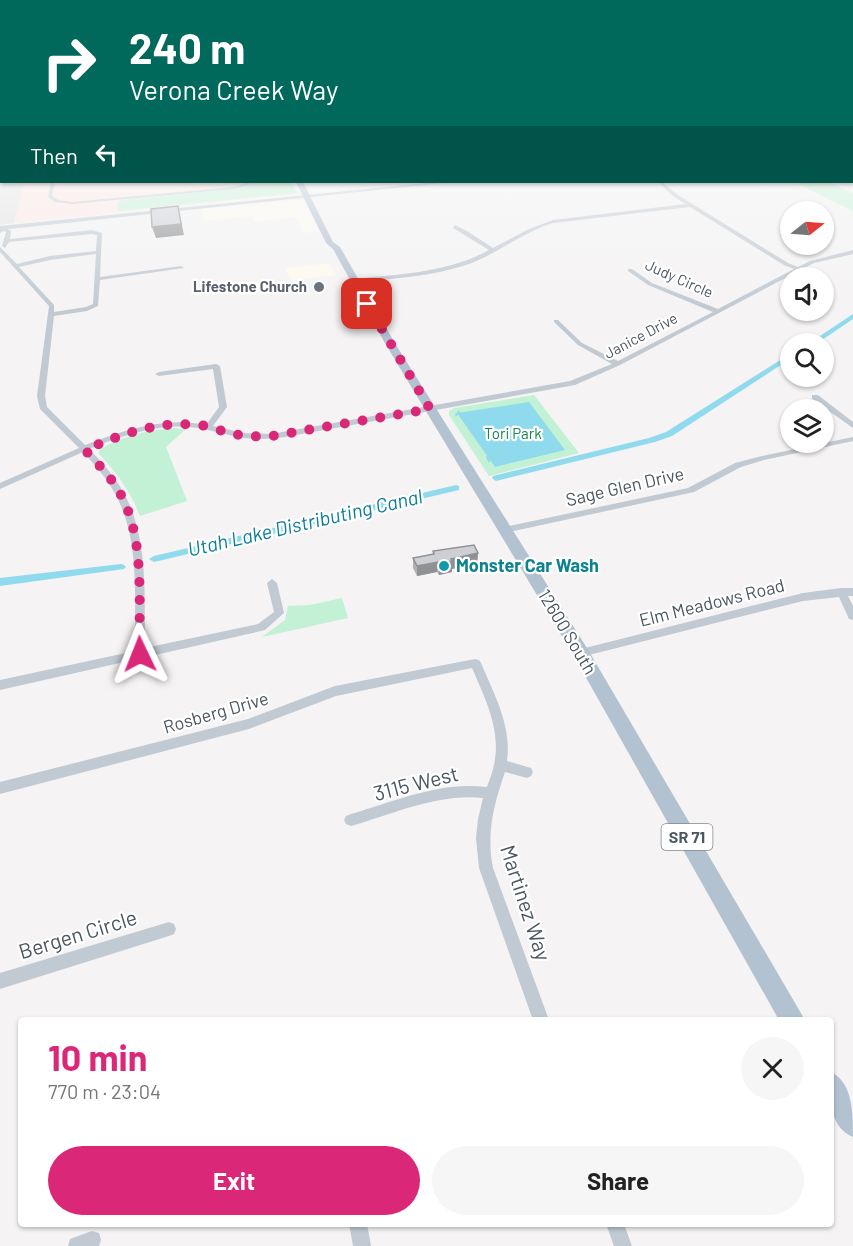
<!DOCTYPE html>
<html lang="en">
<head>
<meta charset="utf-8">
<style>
	:root { --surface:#fff; --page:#f6f6f6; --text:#222; --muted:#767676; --accent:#db2777 }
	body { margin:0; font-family:Barlow,sans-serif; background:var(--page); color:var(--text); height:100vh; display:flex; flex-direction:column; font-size:22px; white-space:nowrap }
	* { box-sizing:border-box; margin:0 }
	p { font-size:20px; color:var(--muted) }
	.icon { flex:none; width:33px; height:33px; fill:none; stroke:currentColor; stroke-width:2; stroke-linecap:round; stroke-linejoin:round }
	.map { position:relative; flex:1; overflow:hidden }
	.sheet { position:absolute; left:18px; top:1017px; width:816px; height:210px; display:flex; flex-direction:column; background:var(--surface); border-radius:6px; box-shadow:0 2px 4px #0004 }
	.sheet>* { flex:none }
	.banner { position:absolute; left:0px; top:0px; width:854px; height:183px; box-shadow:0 2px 4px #0004; background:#00695c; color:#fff; overflow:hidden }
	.needle { width:39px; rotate:73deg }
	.fabs { position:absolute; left:780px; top:201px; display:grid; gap:12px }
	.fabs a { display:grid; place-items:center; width:54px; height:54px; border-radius:50%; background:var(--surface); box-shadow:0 2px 4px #0004; font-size:30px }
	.pin { position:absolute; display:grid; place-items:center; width:51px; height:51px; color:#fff; margin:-26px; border-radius:12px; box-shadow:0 3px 9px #0006 }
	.me { position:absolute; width:66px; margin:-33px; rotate:358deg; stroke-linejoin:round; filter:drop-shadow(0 0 4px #0008) }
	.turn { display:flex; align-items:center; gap:21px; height:126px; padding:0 30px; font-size:27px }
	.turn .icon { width:78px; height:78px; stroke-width:2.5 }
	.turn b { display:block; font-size:42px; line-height:51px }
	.then { display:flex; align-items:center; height:57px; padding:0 30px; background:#0003; gap:12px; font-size:22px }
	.round { display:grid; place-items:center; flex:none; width:63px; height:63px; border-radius:32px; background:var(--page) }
	.head { display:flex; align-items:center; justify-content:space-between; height:102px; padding:0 30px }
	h1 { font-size:36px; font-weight:700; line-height:45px; color:var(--accent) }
	.primary-button { display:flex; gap:12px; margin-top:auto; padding:12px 30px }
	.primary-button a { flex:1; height:69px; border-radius:36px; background:var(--accent); color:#fff; font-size:24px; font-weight:700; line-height:69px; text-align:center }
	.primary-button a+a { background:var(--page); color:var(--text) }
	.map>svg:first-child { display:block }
	.commercial { fill:#fdf9ef }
	.education { fill:#e6e4e5 }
	.medical { fill:#fce8e6 }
	.green { fill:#c3f1d5 }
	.water { fill:#90daee }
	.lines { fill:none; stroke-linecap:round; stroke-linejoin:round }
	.stream { stroke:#90daee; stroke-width:2 }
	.canal { fill:#90daee; fill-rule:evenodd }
	.minor { fill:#c1cad2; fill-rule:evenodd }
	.secondary { fill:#c1cbd6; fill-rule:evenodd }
	.primary { fill:#b3c2d1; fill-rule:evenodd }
	.wall { fill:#b0b2b7 }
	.shaded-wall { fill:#909195 }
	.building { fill:#cdcfd5; stroke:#909195; stroke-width:1.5 }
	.route { stroke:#db2777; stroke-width:10; stroke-dasharray:0 18 }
	.worship-dot { fill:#6b7280; stroke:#fff; stroke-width:2 }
	.culture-dot { fill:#0f9aa8; stroke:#fff; stroke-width:2 }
	.labels { text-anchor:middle; stroke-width:4.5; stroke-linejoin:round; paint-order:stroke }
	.far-street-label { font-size:15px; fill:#4a5661; stroke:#fff }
	.far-worship-label { font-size:15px; font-weight:bold; fill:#5b616d; stroke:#fff; text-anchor:end }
	.far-park-label { font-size:15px; fill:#17864f; stroke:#fff }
	.shield { fill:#fff; stroke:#808990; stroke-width:1.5 }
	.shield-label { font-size:16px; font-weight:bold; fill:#4a5661 }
	.street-label { font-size:18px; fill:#4a5661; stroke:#fff }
	.culture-label { font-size:18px; font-weight:bold; fill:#0d838f; stroke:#fff; text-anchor:start }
	.water-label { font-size:20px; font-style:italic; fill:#0c7c9b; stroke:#fff }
	.near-street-label { font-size:21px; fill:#4a5661; stroke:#fff }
</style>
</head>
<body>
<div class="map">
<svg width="853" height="1246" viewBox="0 0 853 1246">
	<rect width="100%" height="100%" fill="#f5f3f3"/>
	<!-- commercial -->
	<path class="commercial" d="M300 200 304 201 319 232 303 233 296 217 254 222 252 216 204 221 201 209Z
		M330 263 336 275 290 281 285 268Z"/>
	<!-- education -->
	<path class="education" d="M0 145 2 182H25L14 223 0 225Z"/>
	<!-- medical -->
	<path class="medical" d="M25 182H290L296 194 14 223Z"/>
	<!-- green -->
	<path class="green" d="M256 182H291L297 193 118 211V203L122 200 224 190Z
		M794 182H829L853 193V211Z
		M534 395 579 453 489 476 449 415V411L454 408Z
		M172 428 186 429 166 447 187 501 140 516C130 491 117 473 99 454V450C121 436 146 431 172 428Z
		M342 598 348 618 262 637 285 620 288 606 310 605Z"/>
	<!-- water -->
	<path class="water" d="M529 402 565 450 495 467 457 413Z"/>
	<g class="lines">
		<!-- stream -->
		<path class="stream" d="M456 415 459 412
			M487 457 489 461"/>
		<!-- canal -->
		<path class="canal" d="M853 314V319L816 344H808Z
			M790 354V359L672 436 655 442 496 481 492 478 493 476 649 438 666 432Z
			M456 485 459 486V490L154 562 149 559 154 556Z
			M121 564 124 565 126 567 124 569 0 586V578Z"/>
		<!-- minor -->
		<path class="minor" d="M852 135H853V137H852Z
			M51 182H55L52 196 58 200 72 202 234 187 250 182H255L234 189 72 204 55 202 48 197Z
			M658 182H662L678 195 788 263 798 267 810 261 853 250V254L814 263 620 365 575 385 285 437C270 439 254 440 238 437 222 434 205 428 188 427 154 424 120 437 89 449 102 462 115 477 124 493 149 540 144 597 145 648L258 624 274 612 267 583 272 579 277 583 284 613 265 630 261 631 0 690V680L135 651C134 599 141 538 114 492 106 477 94 464 83 452L0 489V483L79 448 40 409 37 396 49 306 0 252V247L17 264 50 256 96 251 97 235 92 234 9 242 5 248 2 246 6 232 4 231 0 233V229L4 226 11 231 10 239 92 230 102 233 100 277 181 266 184 268 100 280 98 306 87 311 54 316 45 396 47 407 85 445C124 430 164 416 206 425L219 407 213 369 159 376 155 374 159 372 216 364 220 366 227 407 213 426 244 433 271 434 570 381 612 364 578 345 554 322V320H558L582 343 618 361 713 312 648 285 628 271V269H632L652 283 718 309 794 269 784 265 690 207 553 223C523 232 499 253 469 264 432 277 393 278 354 283L351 281 354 279C401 274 447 273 489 250L453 228 455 225 467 231 493 248 529 229 553 220 686 204 674 197ZM96 254 93 304 86 307 54 312V305L19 267 50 260Z
			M812 395H818L853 422V428L812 399Z
			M853 437V441L764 460 741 467 694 492 505 533 500 530 505 527 688 488 735 463 762 456Z
			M841 588H853V596H848L853 606V620L849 619 839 597 803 601 581 657 577 656 576 653 577 650 581 649 803 593Z
			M475 659 479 660 481 663C494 694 512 726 507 761L531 768 533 772 531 776 527 778 505 772C494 804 486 833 493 868L549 1020H533L479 868 476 838 478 819 483 798C439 793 393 814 351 826L346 824 344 820 346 816 351 814C395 801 441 781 487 787 490 778 494 769 495 759 500 727 484 696 472 668L336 696 249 729 0 794V782L248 719 335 686Z
			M169 922 174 924 176 929 174 934 169 936 0 989V973Z
			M349 1224H367L371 1246H353Z
			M606 1224H624L632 1246H614Z
			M92 1231 99 1233 101 1240 99 1246H68L70 1239Z"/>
		<!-- secondary -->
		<path class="secondary" d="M852 138H853V142H852Z
			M436 182H453L0 230V226Z"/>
		<!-- primary -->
		<path class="primary" d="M296 182H303L333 242 340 247 396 345 587 648 805 1020H779L575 658 386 345 333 249 326 243Z
			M831 1072C853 1083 853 1113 853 1137 827 1126 831 1096 831 1072Z"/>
	</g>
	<!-- wall -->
	<path class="wall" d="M433 551 478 553 477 563 452 569V572L439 575 437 572 417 576 413 568V558L433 554Z"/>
	<!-- shaded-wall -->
	<path class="shaded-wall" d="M178 206 184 235 156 238 152 227Z
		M478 553 477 563 452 569V572L439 575V564L451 559Z
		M438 562 437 572 417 576V566Z"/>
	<!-- building -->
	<path class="building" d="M178 206 181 224 152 227 151 209Z
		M474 545 478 553 451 559 452 561 439 564 438 562 417 566 413 558 434 554 433 551Z"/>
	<!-- sky -->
	<linearGradient id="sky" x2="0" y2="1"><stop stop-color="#85c3ea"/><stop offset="0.43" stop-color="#fafafa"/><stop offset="1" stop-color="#fafafa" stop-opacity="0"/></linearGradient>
	<rect width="853" height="308" fill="url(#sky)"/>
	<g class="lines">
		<!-- route -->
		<path class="route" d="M140 654C138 603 146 540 120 493 111 477 98 464 85 450 125 433 161 419 206 426 214 427 221 431 228 433 241 436 253 436 266 437L430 409 367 304"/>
	</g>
	<!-- markers -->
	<circle class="worship-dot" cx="319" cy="287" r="6"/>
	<circle class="culture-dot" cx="444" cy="566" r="6"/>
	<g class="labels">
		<!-- far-street labels -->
		<g class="far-street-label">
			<text transform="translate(679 279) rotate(24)" y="5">Judy Circle</text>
			<text transform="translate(641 336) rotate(-28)" y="5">Janice Drive</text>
		</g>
		<!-- far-worship labels -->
		<g class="far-worship-label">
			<text x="307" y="292">Lifestone Church</text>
		</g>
		<!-- far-park labels -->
		<g class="far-park-label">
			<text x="513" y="439">Tori Park</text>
		</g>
		<!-- shield labels -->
		<rect class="shield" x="661.5" y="824" width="51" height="26" rx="4.5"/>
		<g class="shield-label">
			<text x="687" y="843">SR 71</text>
		</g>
		<!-- street labels -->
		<g class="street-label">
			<text transform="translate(625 487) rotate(-13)" y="6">Sage Glen Drive</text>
			<text transform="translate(712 603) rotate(-14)" y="6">Elm Meadows Road</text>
			<text transform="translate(567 632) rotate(59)" y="6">12600 South</text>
			<text transform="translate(216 713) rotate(-16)" y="6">Rosberg Drive</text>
		</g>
		<!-- culture labels -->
		<g class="culture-label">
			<text x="456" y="572">Monster Car Wash</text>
		</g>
		<!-- water labels -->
		<g class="water-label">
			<text transform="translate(305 523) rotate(-13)" y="7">Utah Lake Distributing Canal</text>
		</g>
		<!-- near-street labels -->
		<g class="near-street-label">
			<text transform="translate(416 784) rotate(-14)" y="7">3115 West</text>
			<text transform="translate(525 903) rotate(72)" y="7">Martinez Way</text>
			<text transform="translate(78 935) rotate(-17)" y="7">Bergen Circle</text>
		</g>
	</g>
</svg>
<div class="fabs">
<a><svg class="needle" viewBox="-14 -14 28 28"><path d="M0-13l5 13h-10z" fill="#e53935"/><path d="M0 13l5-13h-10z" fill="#767676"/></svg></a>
<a><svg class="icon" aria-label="sound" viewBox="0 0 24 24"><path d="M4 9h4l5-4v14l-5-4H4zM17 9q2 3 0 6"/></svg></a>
<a><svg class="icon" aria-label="search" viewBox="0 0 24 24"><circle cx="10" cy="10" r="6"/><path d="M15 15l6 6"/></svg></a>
<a><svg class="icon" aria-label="layers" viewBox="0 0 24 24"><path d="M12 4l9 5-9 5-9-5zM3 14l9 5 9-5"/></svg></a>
</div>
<div class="pin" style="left:367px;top:304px;background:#d93025"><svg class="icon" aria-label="arrive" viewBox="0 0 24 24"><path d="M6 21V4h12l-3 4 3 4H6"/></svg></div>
<svg class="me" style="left:140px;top:654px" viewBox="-20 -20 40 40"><path d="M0-17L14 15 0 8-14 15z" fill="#db2777" stroke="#fff" stroke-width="4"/></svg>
<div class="banner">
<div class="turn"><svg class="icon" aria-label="right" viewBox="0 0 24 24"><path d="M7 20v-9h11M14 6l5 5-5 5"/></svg><div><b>240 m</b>Verona Creek Way</div></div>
<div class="then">Then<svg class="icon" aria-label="left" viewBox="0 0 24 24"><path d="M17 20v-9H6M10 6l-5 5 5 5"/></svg></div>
</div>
<section class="sheet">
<div class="head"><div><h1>10 min</h1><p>770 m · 23:04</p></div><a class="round"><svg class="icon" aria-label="close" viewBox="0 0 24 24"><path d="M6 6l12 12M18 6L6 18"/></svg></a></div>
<div class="primary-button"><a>Exit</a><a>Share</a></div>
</section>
</div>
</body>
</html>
